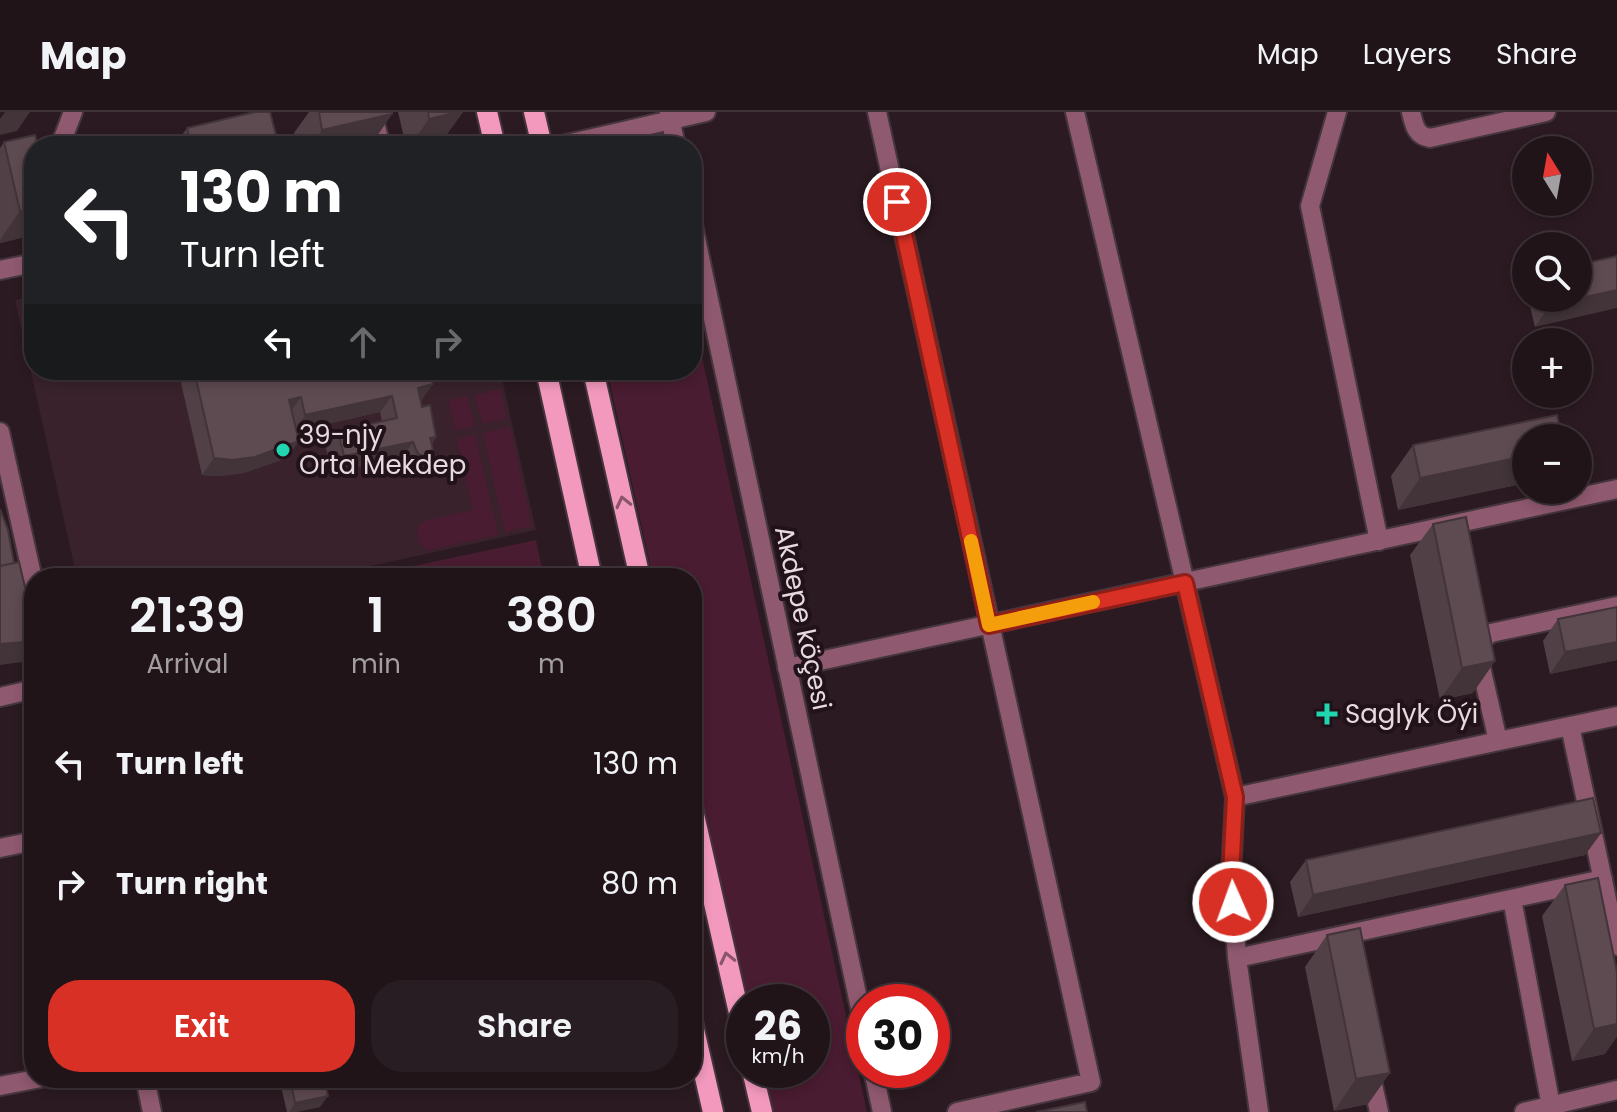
<!DOCTYPE html>
<html lang="en">
<head>
<meta charset="utf-8">
<style>
	:root { --surface:#201419; --page:#281d22; --text:#f1f3f6; --muted:#a29ea2; --line:#3d3338; --accent:#d93025 }
	body { margin:0; font-family:Poppins,sans-serif; background:var(--page); color:var(--text); height:100vh; display:flex; flex-direction:column; font-size:30px; white-space:nowrap }
	* { box-sizing:border-box; margin:0 }
	p { font-size:26px; color:var(--muted) }
	.icon { flex:none; width:44px; height:44px; fill:none; stroke:currentColor; stroke-width:2; stroke-linecap:round; stroke-linejoin:round }
	.map { position:relative; flex:1; overflow:hidden }
	.details { position:absolute; left:24px; top:456px; width:678px; height:520px; display:flex; flex-direction:column; background:var(--surface); border-radius:32px; box-shadow:0 4px 12px #0003,0 0 0 2px var(--line) }
	.details>* { flex:none }
	.banner { position:absolute; left:24px; top:24px; width:678px; height:244px; border-radius:32px; box-shadow:0 4px 12px #0003,0 0 0 2px var(--line); background:#202124; color:#fff; overflow:hidden }
	.needle { width:52px; rotate:349deg }
	.fabs { position:absolute; left:1512px; top:24px; display:grid; gap:16px }
	.fabs a { display:grid; place-items:center; width:80px; height:80px; border-radius:50%; background:var(--surface); box-shadow:0 4px 12px #0003,0 0 0 2px var(--line); font-size:40px }
	.speed { position:absolute; left:726px; top:872px; display:flex; gap:16px; font-size:40px; font-weight:700; text-align:center }
	.speed>* { display:grid; place-content:center; width:104px; height:104px; border-radius:50%; background:var(--surface); box-shadow:0 4px 12px #0003,0 0 0 2px var(--line); line-height:1 }
	.speed small { font-size:20px; font-weight:400 }
	.speed .limit { border:12px solid #d22; background:#fff; color:#111 }
	.pin { position:absolute; display:grid; place-items:center; width:68px; height:68px; color:#fff; margin:-34px; border:4px solid #fff; border-radius:50%; box-shadow:0 2px 8px #0007 }
	.me { position:absolute; width:88px; margin:-44px; rotate:358deg; stroke-linejoin:round; filter:drop-shadow(0 0 6px #0008) }
	.turn { display:flex; align-items:center; gap:28px; height:168px; padding:0 24px; font-size:36px }
	.turn .icon { width:104px; height:104px; stroke-width:2.5 }
	.turn b { display:block; font-size:56px; line-height:68px }
	.lanes { display:flex; align-items:center; height:76px; padding:0 24px; background:#0003; justify-content:center; gap:40px; direction:ltr }
	.lanes .off { opacity:.35 }
	.eta { display:flex; justify-content:space-evenly; align-items:center; height:136px; text-align:center }
	.eta b { font-size:48px; font-weight:600; line-height:56px }
	.action { display:flex; gap:16px; margin-top:auto; padding:16px 24px }
	.action a { flex:1; height:92px; border-radius:32px; background:var(--accent); color:#fff; font-size:32px; font-weight:600; line-height:92px; text-align:center }
	.action a+a { background:var(--page); color:var(--text) }
	ul { padding:0; list-style:none }
	li { display:flex; align-items:center; gap:24px; height:120px; padding:0 24px }
	li div { flex:1 }
	li b { display:block; font-size:30px }
	li em { font-style:normal }
	header { display:flex; align-items:center; gap:48px; box-sizing:border-box; height:112px; padding:0 40px; background:var(--surface); border-bottom:2px solid var(--line) }
	header strong { font-size:38px }
	nav { display:flex; gap:44px; margin-inline-start:auto; font-size:28px }
	.map>svg:first-child { display:block }
	.built { fill:#39222c }
	.green { fill:#4a1c31 }
	.lines { fill:none; stroke-linecap:round; stroke-linejoin:round }
	.minor-casing { stroke:#45353c; stroke-width:22 }
	.major-casing { stroke:#45353c; stroke-width:24 }
	.minor { stroke:#8f596f; stroke-width:18 }
	.major { stroke:#f399be; stroke-width:20 }
	.wall { fill:#514046 }
	.shaded-wall { fill:#423439 }
	.building { fill:#5e4a51; stroke:#423439; stroke-width:2 }
	.oneway { stroke:#8a556b }
	.route-casing { stroke:#8d1f18; stroke-width:20 }
	.route { stroke:#d93025; stroke-width:14 }
	.slow { stroke:#f59e0b; stroke-width:14 }
	.poi-dot { fill:#20d5b0; stroke:#211118; stroke-width:3 }
	.labels { text-anchor:middle; stroke-width:8; stroke-linejoin:round; paint-order:stroke }
	.poi-label { font-size:26px; fill:#e7dadf; stroke:#211118; text-anchor:start }
	.street-label { font-size:26px; fill:#e7dadf; stroke:#211118 }
</style>
</head>
<body>
<header>
<strong>Map</strong>
<nav><a>Map</a><a>Layers</a><a>Share</a></nav>
</header>
<div class="map">
<svg width="1617" height="1000" viewBox="0 0 1617 1000">
	<rect width="100%" height="100%" fill="#2b1a21"/>
	<!-- built -->
	<path class="built" d="M34 184V258H500L536 418 315 466H77L15 188Z"/>
	<!-- green -->
	<path class="green" d="M692 199 867 1000H771L762 958H812V890H747L692 641V466H653L607 258H692Z
		M500 277 507 306 482 312 475 283Z
		M467 284 475 314 455 318 449 288Z
		M510 315 532 414 505 420 483 321Z
		M475 322 498 423 428 438C417 433 416 423 419 413L425 409 473 398 457 326Z
		M536 428 544 466H357Z"/>
	<g class="lines">
		<!-- minor casing -->
		<g class="minor-casing">
			<path id="minor" d="M372 0 381 34
				M669 0 676 34
				M877 0 1091 970 957 1000
				M1075 0 1235 685 1617 604
				M1337 0 1310 94 1379 429
				M1411 0C1414 13 1416 24 1430 26L1546 0
				M60 34 73 0
				M558 34 706 0
				M692 108 864 915
				M0 158 34 151
				M0 320 34 472
				M787 556 1617 377
				M0 585 34 577
				M1570 614 1617 834
				M1498 629 1478 542 1480 529 1491 521 1617 494
				M1235 685 1231 763 1237 846 1259 1000
				M0 736 34 729
				M1512 787 1551 994
				M1237 846 1603 767
				M873 958 882 1000
				M1370 959 1379 1000
				M145 966 152 1000
				M0 974 41 966
				M1524 1000 1617 978"/>
		</g>
		<!-- major casing -->
		<g class="major-casing">
			<path id="major" d="M487 0 495 34
				M534 0 542 34
				M546 258 592 466
				M593 258 640 466
				M692 694 744 923
				M692 909 713 1000
				M752 958 762 1000"/>
		</g>
		<!-- minor -->
		<use href="#minor" class="minor"/>
		<!-- major -->
		<use href="#major" class="major"/>
	</g>
	<!-- wall -->
	<path class="wall" d="M309 0H392V2L370 34H297L294 21Z
		M398 0H463L441 30 426 34H406Z
		M187 16 277 27 272 34H174Z
		M4 30 29 124 0 131V36Z
		M1528 186H1578L1535 215Z
		M182 258H429L421 289 422 295 436 325 432 332 421 354 412 360 406 359 401 347 332 360 326 336 338 319 382 309 380 300 296 319 287 346 244 361 220 364 202 363 179 262Z
		M1526 326V371L1398 398 1391 364 1413 333Z
		M1433 412 1473 581 1440 588 1410 443Z
		M1617 495V548L1550 562 1543 529 1558 507Z
		M1601 721 1585 743 1298 805 1290 770 1306 748Z
		M1565 773 1605 942 1572 949 1542 804Z
		M1327 823 1368 992 1334 999 1305 855Z
		M279 966H324L320 995 296 1000H287Z"/>
	<!-- shaded-wall -->
	<path class="shaded-wall" d="M5 0H30L17 19 0 23V7Z
		M458 0H463L441 30 426 34H410L429 7Z
		M392 2 370 34H311L322 18Z
		M277 27 272 34H247Z
		M34 96V117L29 124 0 131V128L20 99Z
		M1617 178V196L1535 215 1550 193Z
		M433 272 421 289 418 276Z
		M392 284 380 300 294 320 305 303Z
		M301 285 289 302V288Z
		M436 325 425 342 433 337 421 354 412 360 406 359 430 326Z
		M299 329 287 346 244 361 220 364 202 363 214 346Z
		M413 330 401 347 332 360 344 344Z
		M1526 344V371L1398 398 1420 366Z
		M34 529V534L22 550 0 553V532Z
		M1617 530V548L1550 562 1565 540Z
		M1495 549 1473 581 1440 588 1462 556Z
		M1601 721 1585 743 1298 805 1313 783Z
		M1617 912V925L1605 942 1572 949 1594 917Z
		M1390 961 1368 992 1334 999 1356 967Z
		M328 984 320 995 296 1000H289L295 991Z"/>
	<!-- building -->
	<path class="building" d="M255 0H270L277 27 247 34H191L187 16Z
		M319 0H392V2L322 18Z
		M428 0H458L429 7Z
		M35 23 38 34H34V96L20 99 4 30Z
		M1617 144V178L1550 193 1548 186H1578V153Z
		M194 258H282L285 269 297 266 295 258H429L433 272 418 276 422 295 430 293 436 325 430 326 433 337 423 344 418 342 413 330 344 344 338 319 397 306 392 284 305 303 301 285 289 288 299 329 255 345 232 348 214 346Z
		M1557 303 1562 326H1526V344L1420 366 1413 333Z
		M0 397 8 418 14 451 0 454Z
		M1466 405 1495 549 1462 556 1433 412Z
		M19 450 34 513V529L0 532V454Z
		M1617 495V530L1565 540 1558 507Z
		M1593 686 1601 721 1313 783 1306 748Z
		M1598 766 1617 860V912L1594 917 1565 773Z
		M1360 816 1390 961 1356 967 1327 823Z
		M290 966H324L328 984 295 991Z
		M1085 990 1087 1000H1036Z"/>
	<!-- one-way arrows -->
	<defs><path id="oneway-chevron" d="M-2-3.5L2.5 0L-2 3.5" fill="none" stroke-width="1.6" stroke-linecap="round" stroke-linejoin="round" transform="scale(2)"/></defs>
	<g class="oneway">
		<use href="#oneway-chevron" transform="translate(623 390) rotate(-103)"/>
		<use href="#oneway-chevron" transform="translate(727 846) rotate(-103)"/>
	</g>
	<g class="lines">
		<!-- route casing -->
		<g class="route-casing">
			<path id="route" d="M897 90 989 513 1185 471 1235 685 1231 763 1233 790"/>
		</g>
		<!-- route -->
		<use href="#route" class="route"/>
		<!-- slow -->
		<path class="slow" d="M971 429 989 513 1093 490"/>
	</g>
	<!-- markers -->
	<g class="poi-dot">
		<circle cx="283" cy="338" r="8"/>
		<path d="M1323 590h8v8h8v8h-8v8h-8v-8h-8v-8h8z"/>
	</g>
	<g class="labels">
		<!-- poi labels -->
		<g class="poi-label">
			<text x="299" y="332">39-njy<tspan x="299" dy="30">Orta Mekdep</tspan></text>
			<text x="1345" y="611">Saglyk Öýi</text>
		</g>
		<!-- street labels -->
		<g class="street-label">
			<text transform="translate(803 506) rotate(78)" y="9">Akdepe köçesi</text>
		</g>
	</g>
</svg>
<div class="fabs">
<a><svg class="needle" viewBox="-14 -14 28 28"><path d="M0-13l5 13h-10z" fill="#e53935"/><path d="M0 13l5-13h-10z" fill="#a29ea2"/></svg></a>
<a><svg class="icon" aria-label="search" viewBox="0 0 24 24"><circle cx="10" cy="10" r="6"/><path d="M15 15l6 6"/></svg></a>
<a>+</a>
<a>−</a>
</div>
<div class="speed"><div>26<small>km/h</small></div><div class="limit">30</div></div>
<div class="pin" style="left:897px;top:90px;background:#d93025"><svg class="icon" aria-label="arrive" viewBox="0 0 24 24"><path d="M6 21V4h12l-3 4 3 4H6"/></svg></div>
<svg class="me" style="left:1233px;top:790px" viewBox="-20 -20 40 40"><circle r="17" fill="#d93025" stroke="#fff" stroke-width="3"/><path d="M0-11L8 9 0 5-8 9z" fill="#fff"/></svg>
<div class="banner">
<div class="turn"><svg class="icon" aria-label="left" viewBox="0 0 24 24"><path d="M17 20v-9H6M10 6l-5 5 5 5"/></svg><div><b>130 m</b>Turn left</div></div>
<div class="lanes"><svg class="icon" aria-label="left" viewBox="0 0 24 24"><path d="M17 20v-9H6M10 6l-5 5 5 5"/></svg><svg class="icon off" aria-label="ahead" viewBox="0 0 24 24"><path d="M12 20V5M6 11l6-6 6 6"/></svg><svg class="icon off" aria-label="right" viewBox="0 0 24 24"><path d="M7 20v-9h11M14 6l5 5-5 5"/></svg></div>
</div>
<section class="details">
<div class="eta">
<div><b>21:39</b><p>Arrival</p></div>
<div><b>1</b><p>min</p></div>
<div><b>380</b><p>m</p></div>
</div>
<ul>
<li><svg class="icon" aria-label="left" viewBox="0 0 24 24"><path d="M17 20v-9H6M10 6l-5 5 5 5"/></svg><div><b>Turn left</b></div><em>130 m</em></li>
<li><svg class="icon" aria-label="right" viewBox="0 0 24 24"><path d="M7 20v-9h11M14 6l5 5-5 5"/></svg><div><b>Turn right</b></div><em>80 m</em></li>
</ul>
<div class="action"><a>Exit</a><a>Share</a></div>
</section>
</div>
</body>
</html>
